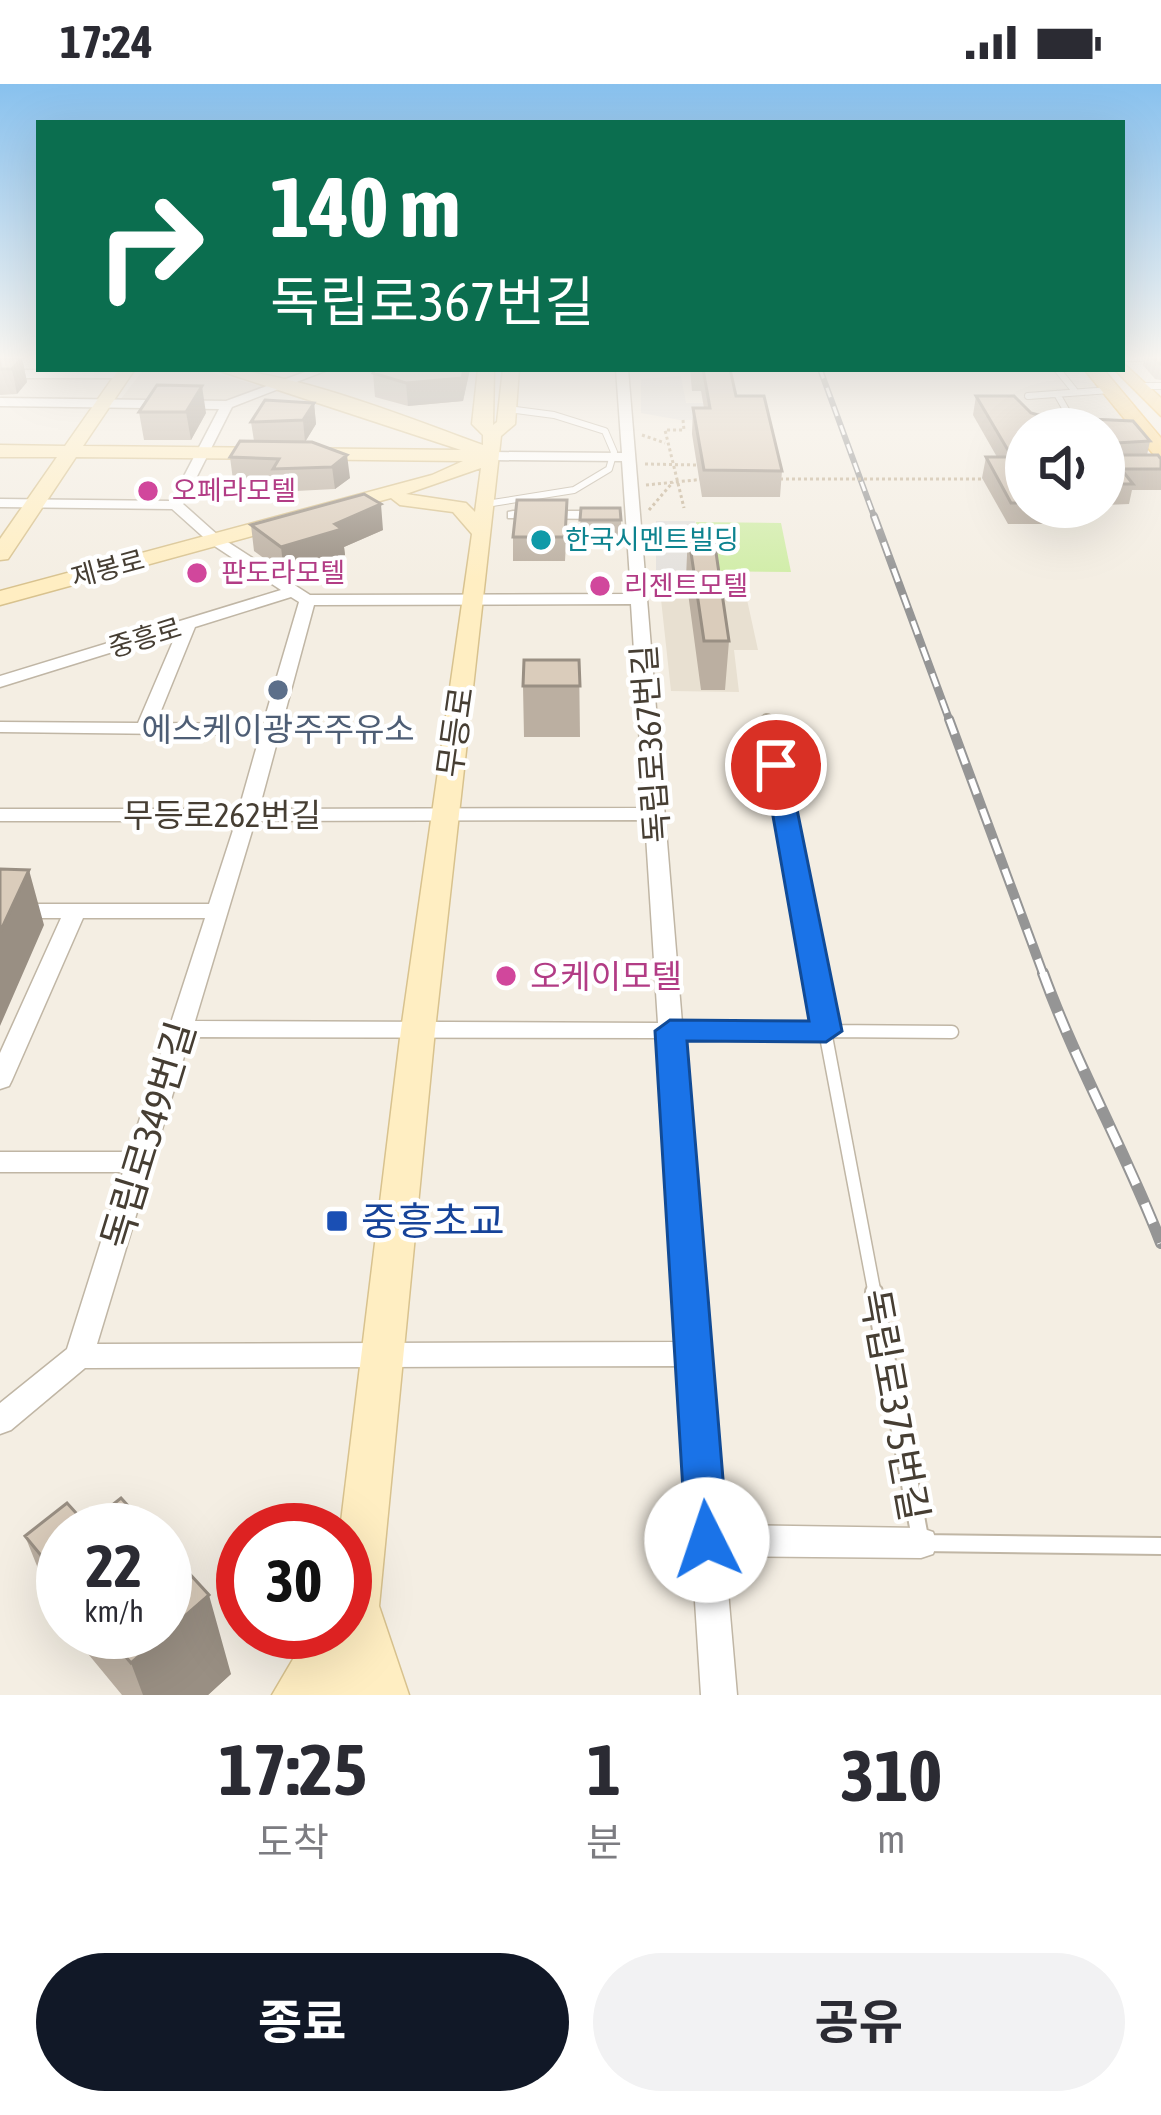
<!DOCTYPE html>
<html lang="ko">
<head>
<meta charset="utf-8">
<style>
	:root { --surface:#fff; --page:#f2f2f3; --text:#2b2b33; --muted:#7c7c81; --accent:#111827 }
	body { margin:0; font-family:"Asap Condensed","Noto Sans KR",sans-serif; background:var(--page); color:var(--text); height:100vh; display:flex; flex-direction:column; font-size:45px; white-space:nowrap }
	* { box-sizing:border-box; margin:0 }
	p { font-size:39px; color:var(--muted) }
	.icon { flex:none; width:66px; height:66px; fill:none; stroke:currentColor; stroke-width:2; stroke-linecap:round; stroke-linejoin:round }
	.map { position:relative; height:1611px; overflow:hidden }
	.sheet { display:flex; flex-direction:column; background:var(--surface); flex:1 }
	.sheet>* { flex:none }
	.hud { position:absolute; left:36px; top:36px; width:1089px; height:252px; border-radius:0px; box-shadow:0 12px 48px #0002; background:#0b6e4f; color:#fff; overflow:hidden }
	.buttons { position:absolute; left:1005px; top:324px; display:grid; gap:24px }
	.buttons a { display:grid; place-items:center; width:120px; height:120px; border-radius:50%; background:var(--surface); box-shadow:0 12px 48px #0002; font-size:60px }
	.speed { position:absolute; left:36px; top:1419px; display:flex; gap:24px; font-size:60px; font-weight:700; text-align:center }
	.speed>* { display:grid; place-content:center; width:156px; height:156px; border-radius:50%; background:var(--surface); box-shadow:0 12px 48px #0002; line-height:1 }
	.speed small { font-size:30px; font-weight:400 }
	.speed .limit { border:18px solid #d22; background:#fff; color:#111 }
	.pin { position:absolute; display:grid; place-items:center; width:102px; height:102px; color:#fff; margin:-51px; border:6px solid #fff; border-radius:50%; box-shadow:0 3px 12px #0007 }
	.me { position:absolute; width:132px; margin:-66px; rotate:356deg; stroke-linejoin:round; filter:drop-shadow(0 0 9px #0008) }
	.turn { display:flex; align-items:center; gap:42px; height:252px; padding:0 36px; font-size:54px }
	.turn .icon { width:156px; height:156px; stroke-width:2.5 }
	.turn b { display:block; font-size:84px; line-height:102px }
	.eta { display:flex; justify-content:space-evenly; align-items:center; height:204px; text-align:center }
	.eta b { font-size:72px; font-weight:700; line-height:84px }
	.primary-button { display:flex; gap:24px; margin-top:auto; padding:24px 36px }
	.primary-button a { flex:1; height:138px; border-radius:72px; background:var(--accent); color:#fff; font-size:48px; font-weight:700; line-height:138px; text-align:center }
	.primary-button a+a { background:var(--page); color:var(--text) }
	.status { display:flex; justify-content:space-between; align-items:center; height:84px; padding:0 60px; background:var(--surface); direction:ltr }
	.status svg { height:33px; fill:currentColor }
	.map>svg:first-child { display:block }
	.residential { fill:#e8e0d1 }
	.green { fill:#d0eda7 }
	.parking { fill:#e4e1dd }
	.lines { fill:none; stroke-linecap:round; stroke-linejoin:round }
	.lane-far3-casing { stroke:#c0b6a5; stroke-width:8 }
	.lane-far2-casing { stroke:#c0b6a5; stroke-width:14 }
	.lane-far1-casing { stroke:#c0b6a5; stroke-width:15 }
	.lane-casing { stroke:#c0b6a5; stroke-width:20 }
	.street-casing { stroke:#c0b6a5; stroke-width:3 }
	.secondary-casing { stroke:#d8c28e; stroke-width:3 }
	.primary-casing { stroke:#f0bb55; stroke-width:3 }
	.path { stroke:#c3b195; stroke-width:3; stroke-dasharray:3 3; stroke-linecap:butt }
	.lane-far3 { stroke:#fff; stroke-width:6 }
	.lane-far2 { stroke:#fff; stroke-width:10 }
	.lane-far1 { stroke:#fff; stroke-width:12 }
	.lane { stroke:#fff; stroke-width:16 }
	.street { fill:#fff; fill-rule:evenodd }
	.secondary { fill:#ffeec2; fill-rule:evenodd }
	.primary { fill:#ffdb91; fill-rule:evenodd }
	.rail-far3-casing { stroke:#959595; stroke-width:6 }
	.rail-far2-casing { stroke:#959595; stroke-width:8 }
	.rail-far1-casing { stroke:#959595; stroke-width:10 }
	.rail-casing { stroke:#959595; stroke-width:12 }
	.rail-far3 { stroke:#fff; stroke-width:3; stroke-dasharray:10; stroke-linecap:butt }
	.rail-far2 { stroke:#fff; stroke-width:4.5; stroke-dasharray:14; stroke-linecap:butt }
	.rail-far1 { stroke:#fff; stroke-width:6; stroke-dasharray:16; stroke-linecap:butt }
	.rail { stroke:#fff; stroke-width:8; stroke-dasharray:21; stroke-linecap:butt }
	.path-bridge { stroke:#c3b195; stroke-width:3; stroke-dasharray:3 3; stroke-linecap:butt }
	.wall { fill:#bbafa1; fill-rule:evenodd }
	.shaded-wall { fill:#998f83 }
	.building { fill:#daccbb; stroke:#998f83; stroke-width:3 }
	.route { fill:#1a73e8; stroke:#114b97; stroke-width:3 }
	.hotel-dot { fill:#d1479c; stroke:#fff; stroke-width:4.5 }
	.culture-dot { fill:#0f9aa8; stroke:#fff; stroke-width:4.5 }
	.service-dot { fill:#5c6f8a; stroke:#fff; stroke-width:4.5 }
	.transit-dot { fill:#1a4fb4; stroke:#fff; stroke-width:4.5 }
	.labels { text-anchor:middle; stroke-width:9; stroke-linejoin:round; paint-order:stroke }
	.far-hotel-label { font-size:27px; fill:#b23c85; stroke:#fff; text-anchor:start }
	.far-culture-label { font-size:27px; fill:#0d838f; stroke:#fff; text-anchor:start }
	.far-street-label { font-size:27px; fill:#463e33; stroke:#fff }
	.service-label { font-size:33px; fill:#4e5e75; stroke:#fff }
	.street-label { font-size:33px; fill:#463e33; stroke:#fff }
	.hotel-label { font-size:33px; fill:#b23c85; stroke:#fff; text-anchor:start }
	.near-street-label { font-size:39px; fill:#463e33; stroke:#fff }
	.near-transit-label { font-size:39px; fill:#164399; stroke:#fff; text-anchor:start }
</style>
</head>
<body>
<div class="status"><b>17:24</b><svg viewBox="0 0 49 12"><path d="M0 12V9h3v3zM5 12V6h3v6zM10 12V3h3v9zM15 12V0h3v12zM26 1h20v11H26zM47 4h2v5h-2z"/></svg></div>
<div class="map">
<svg width="1161" height="1611" viewBox="0 0 1161 1611">
	<rect width="100%" height="100%" fill="#f4eee3"/>
	<!-- residential -->
	<path class="residential" d="M144 285H199L263 303 223 316H120Z
		M658 488H741L758 566H734L739 608 671 607Z"/>
	<!-- green -->
	<path class="green" d="M696 438 781 439 791 488 701 487Z"/>
	<!-- parking -->
	<path class="parking" d="M681 292 686 319H747L751 335 680 336 641 329V295Z
		M656 437H695L698 487 656 486Z"/>
	<g class="lines">
		<!-- lane-far3 casing -->
		<g class="lane-far3-casing">
			<path id="lane-far3" d="M1122 274H1161
				M1057 285 1074 306
				M1139 302H1161
				M1057 310 1077 345
				M1028 312 1110 306
				M486 420 574 406 609 385 614 368 605 347 554 331 508 325"/>
		</g>
		<!-- lane-far2 casing -->
		<g class="lane-far2-casing">
			<path id="lane-far2" d="M767 636 815 892"/>
		</g>
		<!-- lane-far1 casing -->
		<g class="lane-far1-casing">
			<path id="lane-far1" d="M814 889 875 1211
				M826 947 952 948"/>
		</g>
		<!-- lane casing -->
		<g class="lane-casing">
			<path id="lane" d="M874 1208 921 1459 1161 1462"/>
		</g>
		<!-- street casing -->
		<g class="street-casing">
			<path id="street" d="M313 285H330L232 323 183 420 220 453 310 511 631 510 622 377 492 376 485 372 492 368 622 369 616 285H628L682 939H826L834 941 838 947 834 953 826 955H683L723 1441 921 1444 933 1448 937 1459 933 1470 921 1474 725 1472 737 1611H701L680 1282 85 1284 11 1346 0 1350V1319L67 1265 123 1088H0V1068H129L205 834H83L12 996 9 1002 0 1005V969L61 834H0V820H209L236 737H0V725H239L260 651 0 648V638L138 639 177 548 0 603V592L281 506 210 459 172 425 0 423V415L171 417 219 325 0 322V314L226 317ZM291 513 299 518 263 640 156 639 195 543ZM631 520 644 724 259 725 314 521ZM645 736 658 939 195 937 255 737ZM190 953 659 954 679 1258 97 1260Z
				M0 286H124L130 290 124 294H0Z
				M513 427H608L615 431 608 435 508 434V428Z"/>
		</g>
		<!-- secondary casing -->
		<g class="secondary-casing">
			<path id="secondary" d="M119 285H135L83 362 461 366 214 285C288 285 411 335 483 361V351L472 340 478 285H494L493 341 497 338 503 285H519L515 340 501 352 435 946 379 1522 409 1611H272L309 1548H345V1446H340L401 946 472 450 453 428 400 421 391 414 0 521V507L432 391 463 377 76 373 8 475 0 476V455L57 373H0V361L65 362ZM481 384 475 428 466 419 406 410Z"/>
		</g>
		<!-- primary casing -->
		<g class="primary-casing">
			<path id="primary" d="M1122 278 1161 314V332L1116 287 1122 285Z
				M1084 285H1103L1161 354V373L1154 371Z"/>
		</g>
		<!-- path -->
		<path class="path" d="M683 336 684 346H665L684 424
			M642 351 665 359
			M645 380 697 381
			M646 401 705 395
			M649 426 673 398"/>
		<!-- lane-far3 -->
		<use href="#lane-far3" class="lane-far3"/>
		<!-- lane-far2 -->
		<use href="#lane-far2" class="lane-far2"/>
		<!-- lane-far1 -->
		<use href="#lane-far1" class="lane-far1"/>
		<!-- lane -->
		<use href="#lane" class="lane"/>
		<!-- street -->
		<use href="#street" class="street"/>
		<!-- secondary -->
		<use href="#secondary" class="secondary"/>
		<!-- primary -->
		<use href="#primary" class="primary"/>
		<!-- rail-far3 casing -->
		<g class="rail-far3-casing">
			<path id="rail-far3" d="M820 285 875 435"/>
		</g>
		<!-- rail-far2 casing -->
		<g class="rail-far2-casing">
			<path id="rail-far2" d="M874 432 950 638"/>
		</g>
		<!-- rail-far1 casing -->
		<g class="rail-far1-casing">
			<path id="rail-far1" d="M949 635 1044 892"/>
		</g>
		<!-- rail casing -->
		<g class="rail-casing">
			<path id="rail" d="M1043 889C1077 982 1125 1067 1161 1159"/>
		</g>
		<!-- rail-far3 -->
		<use href="#rail-far3" class="rail-far3"/>
		<!-- rail-far2 -->
		<use href="#rail-far2" class="rail-far2"/>
		<!-- rail-far1 -->
		<use href="#rail-far1" class="rail-far1"/>
		<!-- rail -->
		<use href="#rail" class="rail"/>
		<!-- path-bridge -->
		<path class="path-bridge" d="M780 395H984"/>
	</g>
	<!-- wall -->
	<path class="wall" d="M1145 272H1161V296L1155 295 1143 281Z
		M0 274H22L27 298 17 310 0 311Z
		M375 285H470L463 317 408 322 375 313 373 289Z
		M690 285H730L736 312 782 387 780 413H702L692 350 693 324H704L701 307H692Z
		M976 312H1014L1031 329 1046 333 1133 337 1150 357 1147 371H1158L1161 375V406H1132L1129 420 1105 421 1103 430 1048 431 1046 440H1008L982 394 986 373H997L973 331ZM1026 345H1104V423H1026Z
		M314 319 316 340 305 358 350 394 335 405 276 408 274 397 233 396 230 373 254 357 251 338Z
		M139 328 206 329 191 356H144Z
		M581 424 621 436V452H580Z
		M567 440 565 477H513V453Z
		M251 441 383 446 344 463 345 471 284 489 254 467Z
		M688 448 729 557 725 606H701L686 494Z
		M579 576 580 653H524L523 602Z
		M87 1441 63 1446V1540L57 1532 25 1452Z
		M70 1548H165L231 1590 208 1611H122Z"/>
	<!-- shaded-wall -->
	<path class="shaded-wall" d="M22 274 27 298 17 310 12 285Z
		M464 285H470L463 317 408 322 406 299Z
		M202 302 206 329 191 356 186 328Z
		M314 319 316 340 305 358 303 336Z
		M347 371 350 394 335 405 332 383Z
		M381 420 383 446 344 463 345 471 284 489 281 463Z
		M29 786 44 841 0 942V848Z
		M209 1511 231 1590 208 1611H143L131 1579Z"/>
	<!-- building -->
	<path class="building" d="M1151 272H1161V280L1158 279Z
		M0 274H22L12 285H0Z
		M375 285H464L462 294 406 299 373 289Z
		M703 285H730L736 312H764L782 387 704 386 693 324H710Z
		M157 301 202 302 186 328H139Z
		M976 312H1014L1031 329 1046 333 1133 337 1150 357 1116 359 1107 354 1104 357V345H1026V419H1011L986 373H1012Z
		M265 316 314 319 303 336 251 338Z
		M240 357 312 358 347 371 332 383 273 385 279 375 230 373Z
		M1104 367 1106 371H1158L1161 375V385H1121L1133 400H1104Z
		M364 410 381 420 335 440 342 445 281 463 251 441Z
		M517 416H567L565 453H513Z
		M581 424H620L621 436H580Z
		M688 448H713L729 557H704Z
		M524 576H579L580 602H523Z
		M0 785 29 786 0 848Z
		M121 1414 150 1446H63V1498L25 1452 67 1419 87 1441Z
		M165 1463 209 1511 131 1579 105 1548H165Z"/>
	<!-- sky -->
	<linearGradient id="sky" x2="0" y2="1"><stop stop-color="#88c1ee"/><stop offset="0.55" stop-color="#faf7f2"/><stop offset="1" stop-color="#faf7f2" stop-opacity="0"/></linearGradient>
	<rect width="1161" height="498" fill="url(#sky)"/>
	<!-- route -->
	<path class="route" d="M776 673 788 681 842 947 826 958 687 957 728 1456 722 1471 707 1476 692 1471 686 1456 655 947 670 936 809 937 764 681Z"/>
	<!-- markers -->
	<g class="hotel-dot">
		<circle cx="148" cy="407" r="12"/>
		<circle cx="197" cy="489" r="12"/>
		<circle cx="600" cy="502" r="12"/>
		<circle cx="506" cy="892" r="12"/>
	</g>
	<circle class="culture-dot" cx="541" cy="456" r="12"/>
	<circle class="service-dot" cx="278" cy="606" r="12"/>
	<rect class="transit-dot" x="325" y="1125" width="24" height="24" rx="6"/>
	<g class="labels">
		<!-- far-hotel labels -->
		<g class="far-hotel-label">
			<text x="172" y="416">오페라모텔</text>
			<text x="221" y="498">판도라모텔</text>
			<text x="624" y="511">리젠트모텔</text>
		</g>
		<!-- far-culture labels -->
		<g class="far-culture-label">
			<text x="565" y="465">한국시멘트빌딩</text>
		</g>
		<!-- far-street labels -->
		<g class="far-street-label">
			<text transform="translate(108 485) rotate(-15)" y="9">제봉로</text>
			<text transform="translate(145 554) rotate(-17)" y="9">중흥로</text>
		</g>
		<!-- service labels -->
		<g class="service-label">
			<text x="278" y="657">에스케이광주주유소</text>
		</g>
		<!-- street labels -->
		<g class="street-label">
			<text transform="translate(455 648) rotate(-82)" y="12">무등로</text>
			<text transform="translate(650 660) rotate(-94)" y="12">독립로367번길</text>
			<text x="222" y="743">무등로262번길</text>
		</g>
		<!-- hotel labels -->
		<g class="hotel-label">
			<text x="530" y="904">오케이모텔</text>
		</g>
		<!-- near-street labels -->
		<g class="near-street-label">
			<text transform="translate(148 1051) rotate(-73)" y="14">독립로349번길</text>
			<text transform="translate(895 1321) rotate(80)" y="14">독립로375번길</text>
		</g>
		<!-- near-transit labels -->
		<g class="near-transit-label">
			<text x="361" y="1151">중흥초교</text>
		</g>
	</g>
</svg>
<div class="buttons">
<a><svg class="icon" aria-label="sound" viewBox="0 0 24 24"><path d="M4 9h4l5-4v14l-5-4H4zM17 9q2 3 0 6"/></svg></a>
</div>
<div class="speed"><div>22<small>km/h</small></div><div class="limit">30</div></div>
<div class="pin" style="left:776px;top:681px;background:#d93025"><svg class="icon" aria-label="arrive" viewBox="0 0 24 24"><path d="M6 21V4h12l-3 4 3 4H6"/></svg></div>
<svg class="me" style="left:707px;top:1456px" viewBox="-20 -20 40 40"><circle r="19" fill="#fff"/><path d="M0-13L10 11 0 6-10 11z" fill="#1a73e8"/></svg>
<div class="hud">
<div class="turn"><svg class="icon" aria-label="right" viewBox="0 0 24 24"><path d="M7 20v-9h11M14 6l5 5-5 5"/></svg><div><b>140 m</b>독립로367번길</div></div>
</div>
</div>
<section class="sheet">
<div class="eta">
<div><b>17:25</b><p>도착</p></div>
<div><b>1</b><p>분</p></div>
<div><b>310</b><p>m</p></div>
</div>
<div class="primary-button"><a>종료</a><a>공유</a></div>
</section>
</body>
</html>
